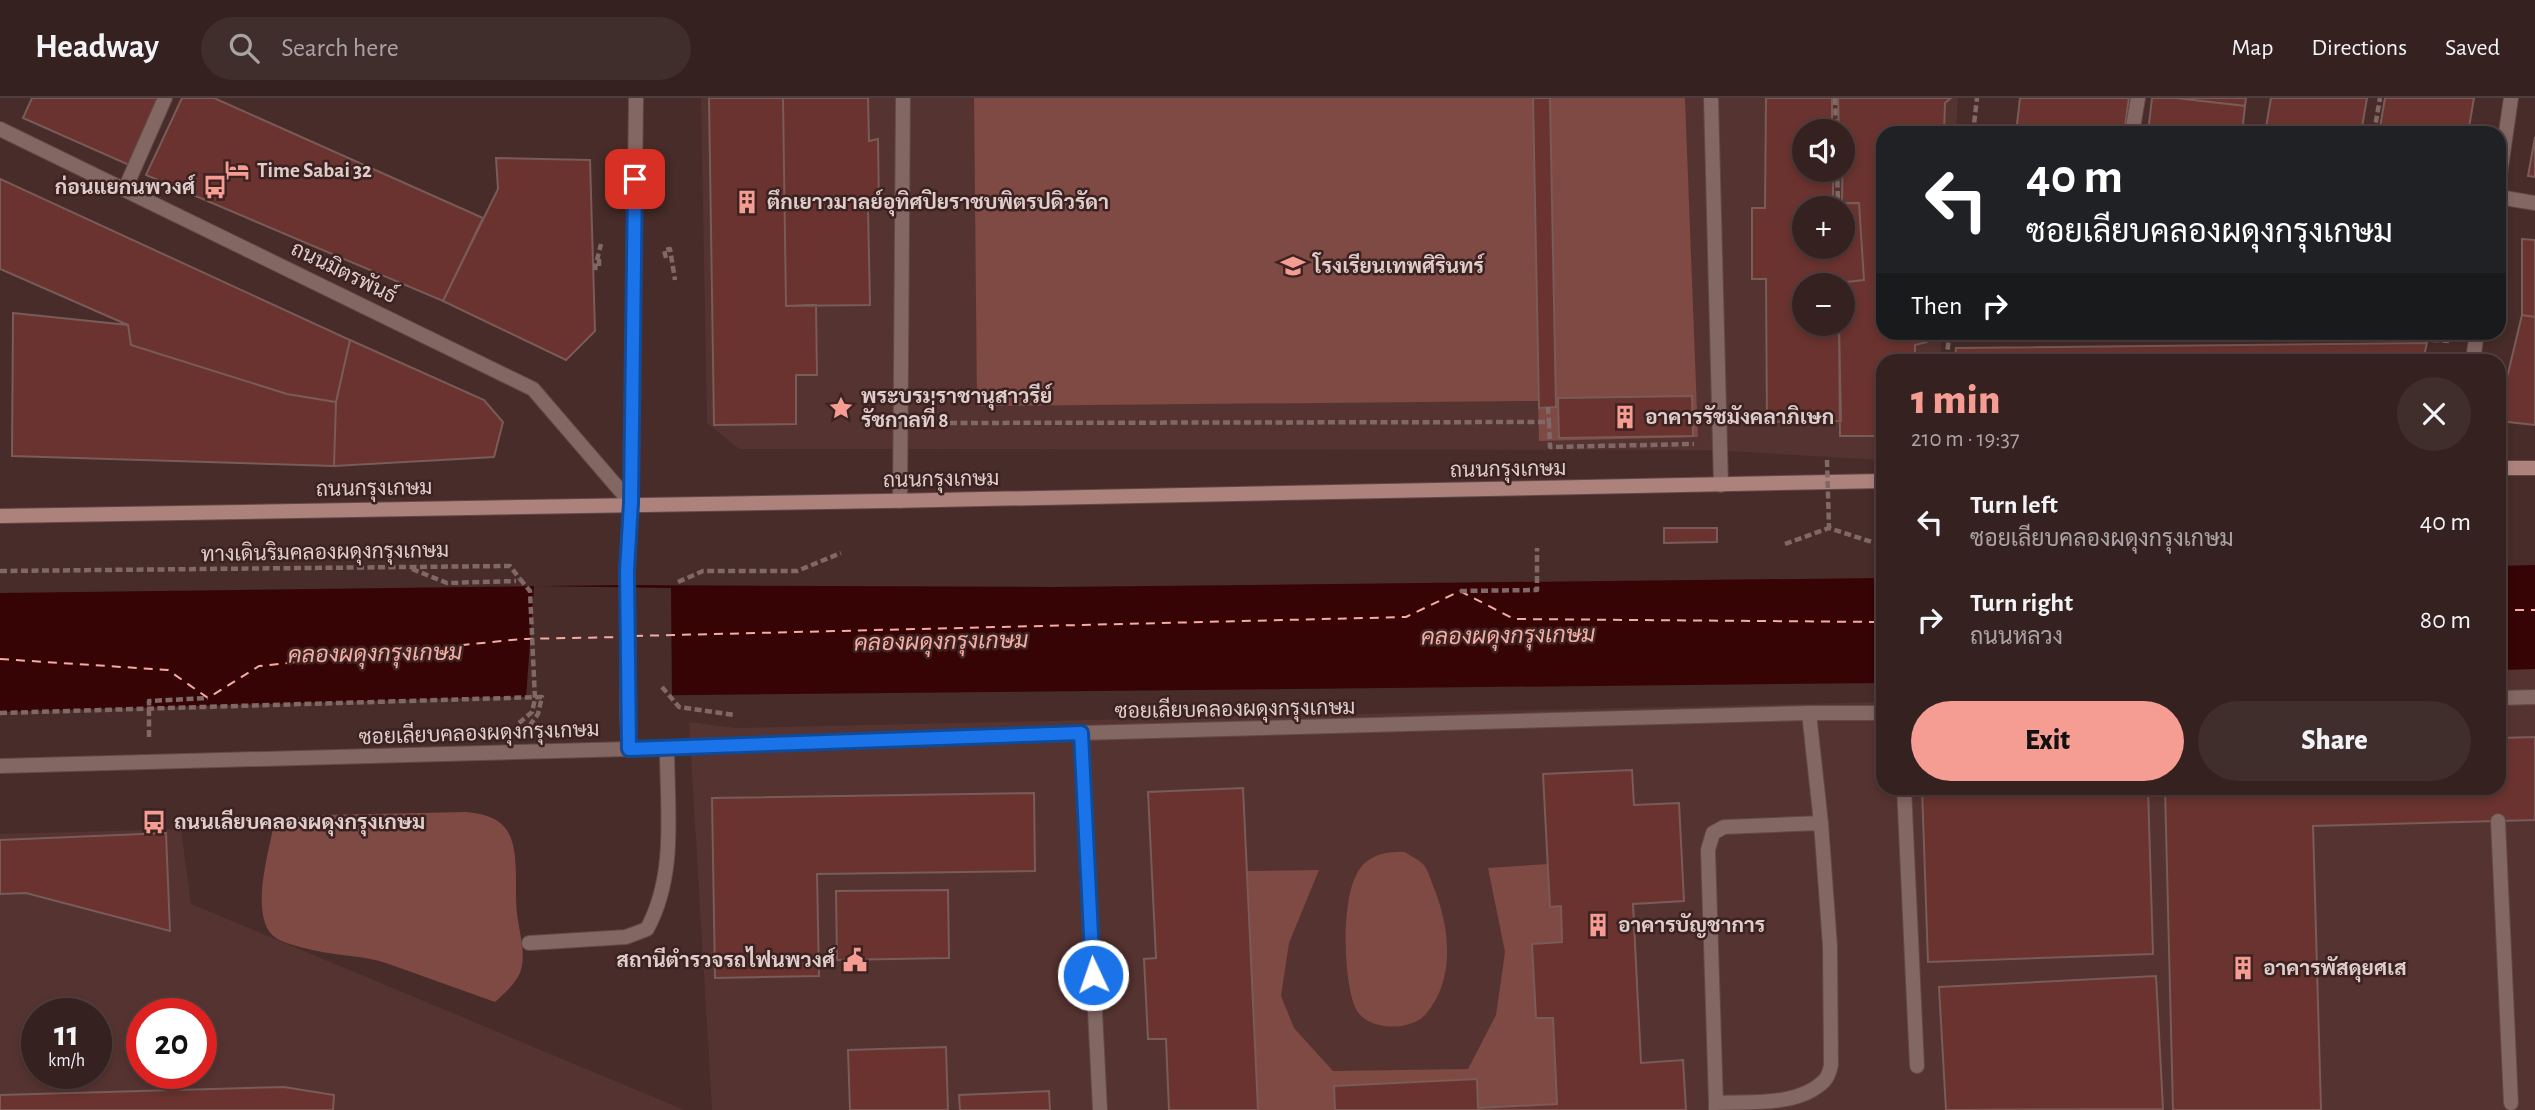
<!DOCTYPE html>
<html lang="en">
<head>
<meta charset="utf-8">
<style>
	:root { --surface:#35211f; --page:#402e2c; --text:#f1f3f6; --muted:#aaa3a4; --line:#4f3e3d; --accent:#f59c93 }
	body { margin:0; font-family:"Alegreya Sans",Sarabun,sans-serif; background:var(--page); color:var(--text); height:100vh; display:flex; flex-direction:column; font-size:26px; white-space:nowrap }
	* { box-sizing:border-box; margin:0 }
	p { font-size:23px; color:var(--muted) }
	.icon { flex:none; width:38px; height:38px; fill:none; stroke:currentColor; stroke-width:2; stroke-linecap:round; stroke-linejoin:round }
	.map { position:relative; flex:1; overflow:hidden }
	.side { position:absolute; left:1876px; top:256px; width:630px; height:441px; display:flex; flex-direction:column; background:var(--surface); border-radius:21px; box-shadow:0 4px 10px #0003,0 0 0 2px var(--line) }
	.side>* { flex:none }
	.banner { position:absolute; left:1876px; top:28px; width:630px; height:214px; border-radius:21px; box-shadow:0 4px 10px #0003,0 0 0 2px var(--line); background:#202124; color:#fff; overflow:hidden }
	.buttons { position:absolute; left:1792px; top:21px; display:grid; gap:14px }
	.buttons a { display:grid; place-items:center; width:63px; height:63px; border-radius:50%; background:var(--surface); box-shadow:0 4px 10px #0003,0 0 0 2px var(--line); font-size:35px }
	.speed { position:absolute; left:21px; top:900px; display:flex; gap:14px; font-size:35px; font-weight:700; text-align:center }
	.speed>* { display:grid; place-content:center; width:91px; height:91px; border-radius:50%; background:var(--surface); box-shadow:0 4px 10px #0003,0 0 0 2px var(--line); line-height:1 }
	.speed small { font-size:18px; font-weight:400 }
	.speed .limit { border:10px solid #d22; background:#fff; color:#111 }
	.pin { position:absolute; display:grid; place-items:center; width:60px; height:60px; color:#fff; margin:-30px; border-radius:14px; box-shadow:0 4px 10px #0006 }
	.me { position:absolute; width:77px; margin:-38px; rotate:357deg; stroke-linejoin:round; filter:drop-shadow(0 0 5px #0008) }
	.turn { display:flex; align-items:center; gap:24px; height:147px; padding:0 35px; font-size:32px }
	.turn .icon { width:91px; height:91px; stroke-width:2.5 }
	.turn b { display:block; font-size:49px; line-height:60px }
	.then { display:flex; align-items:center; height:66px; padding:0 35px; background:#0003; gap:14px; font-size:26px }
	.round { display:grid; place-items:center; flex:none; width:74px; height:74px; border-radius:37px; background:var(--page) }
	.head { display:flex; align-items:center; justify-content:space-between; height:119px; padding:0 35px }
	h1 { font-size:42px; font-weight:800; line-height:52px; color:var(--accent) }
	.button { display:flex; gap:14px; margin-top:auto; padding:14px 35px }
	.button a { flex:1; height:80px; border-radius:42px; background:var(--accent); color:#111; font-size:28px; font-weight:800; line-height:80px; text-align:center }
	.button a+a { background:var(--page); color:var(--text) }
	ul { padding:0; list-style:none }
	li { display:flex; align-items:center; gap:21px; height:98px; padding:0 35px }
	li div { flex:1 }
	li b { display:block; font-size:26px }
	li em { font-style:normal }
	header { display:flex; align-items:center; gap:42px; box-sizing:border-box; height:98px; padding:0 35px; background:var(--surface); border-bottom:2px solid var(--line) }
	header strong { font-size:33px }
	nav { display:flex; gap:38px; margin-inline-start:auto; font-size:24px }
	.search { width:490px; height:63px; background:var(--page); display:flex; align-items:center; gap:18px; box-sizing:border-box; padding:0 24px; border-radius:38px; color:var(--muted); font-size:26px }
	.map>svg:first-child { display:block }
	.built { fill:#553330; fill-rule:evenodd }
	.green { fill:#7f4944 }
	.water { fill:#360404 }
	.pier { fill:#472c29 }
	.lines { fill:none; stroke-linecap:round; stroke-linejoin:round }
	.ferry { stroke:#f5aca4; stroke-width:2; stroke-dasharray:9 7; stroke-linecap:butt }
	.building { fill:#6a332f; stroke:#795b57; stroke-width:2; fill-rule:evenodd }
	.service-casing { stroke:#624946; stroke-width:16 }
	.minor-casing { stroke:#624946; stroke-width:16 }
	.tertiary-casing { stroke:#624946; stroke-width:16 }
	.secondary-casing { stroke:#624946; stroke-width:16 }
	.path { stroke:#7f6865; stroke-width:4.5; stroke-dasharray:7 3.5; stroke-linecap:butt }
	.service { stroke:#826763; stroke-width:14 }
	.minor { stroke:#826763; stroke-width:14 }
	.tertiary { stroke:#826763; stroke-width:14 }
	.secondary { stroke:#ad827d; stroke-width:14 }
	.tertiary-bridge-casing { stroke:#624946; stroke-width:16; stroke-linecap:butt }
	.path-bridge { stroke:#7f6865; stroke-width:4.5; stroke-dasharray:7 3.5; stroke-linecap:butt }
	.tertiary-bridge { stroke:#826763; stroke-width:14 }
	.route-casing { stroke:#114b97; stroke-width:18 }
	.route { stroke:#1a73e8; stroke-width:12 }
	.labels { text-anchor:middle; stroke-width:5; stroke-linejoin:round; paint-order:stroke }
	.poi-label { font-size:21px; font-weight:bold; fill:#dfcdcb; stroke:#3c2220; text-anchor:start }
	.street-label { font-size:21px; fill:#dfcdcb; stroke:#3c2220 }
	.water-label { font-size:23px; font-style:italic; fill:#f5aca4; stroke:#3c2220 }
</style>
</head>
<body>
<header>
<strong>Headway</strong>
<div class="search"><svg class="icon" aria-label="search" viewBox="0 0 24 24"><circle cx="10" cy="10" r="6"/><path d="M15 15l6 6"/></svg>Search here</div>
<nav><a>Map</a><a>Directions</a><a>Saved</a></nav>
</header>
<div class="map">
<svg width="2535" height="1012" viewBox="0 0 2535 1012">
	<rect width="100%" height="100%" fill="#472c29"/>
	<!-- built -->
	<path class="built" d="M701 0H1958L1956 35H1883V234L1942 235 1940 262H1883V362L1708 352 739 351 707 325ZM1804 33H1843V72H1804ZM1804 110H1843V149H1804ZM1804 187H1843V226H1804Z
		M2535 571V1012H712L689 624 735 630 1883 604V690H2499V572Z
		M181 731 191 806 685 1012H0V736ZM37 915H96V975H37ZM142 915H201V975H142Z"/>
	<!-- green -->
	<path class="green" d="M974 0H1685L1698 339 1539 343 1538 303 977 308Z
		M465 714C480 715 500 719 508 734 520 754 514 793 517 815 519 835 527 855 520 875 515 886 504 896 495 904L386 865C365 858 344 858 322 854 312 852 284 846 276 840 248 822 269 753 274 726L288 720 321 717Z
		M1405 754C1410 758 1418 761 1423 766 1428 771 1431 783 1434 790 1450 830 1456 882 1425 917 1409 934 1365 933 1355 909 1343 880 1339 786 1365 765 1378 754 1389 754 1405 754Z
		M1548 766 1550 808H1561L1562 844 1532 846 1536 920H1553L1557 1006 1478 1010 1477 981 1334 988 1335 1012H1258L1247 773 1319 772 1289 845 1281 898 1294 930 1333 973 1468 971 1496 917 1505 854 1488 770Z"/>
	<!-- water -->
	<path class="water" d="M2535 467V571L2499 572V468Z
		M1883 480V585L502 599 0 614V495L627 487 1053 489Z"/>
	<!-- pier -->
	<path class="pier" d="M534 488 671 490 672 600H526Z"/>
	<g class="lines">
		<!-- ferry -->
		<path class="ferry" d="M2499 512H2535
			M634 538 1406 519 1460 493 1514 521 1883 524
			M0 561 168 572 208 600 259 568 521 541 622 539"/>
	</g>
	<!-- building -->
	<path class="building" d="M32 0H158L129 67 23 20Z
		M182 0H214L483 120 443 203 146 77Z
		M709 0H783L786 208 816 207 817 277H796V326L714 327Z
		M783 0H868L869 43 878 41 879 110H868L870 207 786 208Z
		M1533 0H1550L1556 309 1539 310Z
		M1766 0H1832V33H1804V72H1833V106L1859 105 1864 182 1838 185V187H1804V226H1839L1841 323 1767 324 1766 181H1752V110H1765ZM1804 110H1843V149H1804Z
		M1838 0H1951L1945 5 1944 35H1883V234H1927V244L1915 247V262H1883V338H1840L1839 226H1843V187H1838V185L1864 182 1859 105H1842L1843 33H1839Z
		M2020 0H2129L2124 35H2016Z
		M2152 0H2176L2245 8 2242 35H2148Z
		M2176 0H2246L2245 8Z
		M2271 0H2367L2361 35H2265Z
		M2385 0H2474L2468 35H2379Z
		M2535 39V79L2528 78Z
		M496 60 590 62 595 233 566 262 443 203 498 91Z
		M0 81 350 242 336 304 287 296 131 247 128 227 0 171Z
		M2522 141 2535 142V219L2522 217Z
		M13 215 128 227 131 247 287 296 336 304 334 368 12 358Z
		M2522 217 2535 219V327L2499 323V313Z
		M2154 234H2218L2217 242Z
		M350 242 484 302 503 324 494 359 334 368 336 304Z
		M2427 245 2423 262H1955L1956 250Z
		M1692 298 1693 338 1559 340 1558 300Z
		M1664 430H1717V444L1664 445Z
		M2535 639V722L2313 728 2321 1012H2173L2165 690H2499V640Z
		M1632 672 1634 707 1679 705 1684 803 1633 806 1641 965 1683 962 1686 1012H1335L1334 988 1477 981 1478 1010 1557 1006 1553 920H1536L1532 846 1562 844 1561 808 1550 809 1543 676Z
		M1243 690 1258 1012H1169L1166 941H1148L1144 861 1156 860 1148 694Z
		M1922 690H2148L2153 856 1928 864Z
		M1034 695 1035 773 817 776 819 878 715 880 712 700Z
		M166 735 170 833 26 795 0 796V742Z
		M948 792 949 860 837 862 836 793Z
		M2156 878 2163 1011 1946 1012 1939 889Z
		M946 949 948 1012H850L848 952Z
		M284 989 334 997 333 1012H0V997Z
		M1049 993 1050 1012H960L959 997Z"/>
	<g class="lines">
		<!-- service casing -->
		<g class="service-casing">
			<path id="service" d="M1711 0 1721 387
				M900 403 903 0
				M1081 635 1100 1012
				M1904 690 1917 968
				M2498 723 2511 1005
				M529 845 626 839 647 831C677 776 667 711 667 650
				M1716 1005 1708 752 1713 735 1724 729 1821 725
				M1716 1012V1005C1749 1003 1798 1009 1824 983 1828 979 1830 972 1831 967L1830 848 1821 725 1809 615"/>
		</g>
		<!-- minor casing -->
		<g class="minor-casing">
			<path id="minor" d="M2132 35 2138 0
				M2499 83 2511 0
				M125 91 165 0
				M2499 99 2535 105
				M2473 262 2477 234
				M2499 600 2535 599
				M629 651 1081 635 1809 615H1883"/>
		</g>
		<!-- tertiary casing -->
		<g class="tertiary-casing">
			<path id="tertiary" d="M0 31 533 291 631 405
				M627 472 631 405 636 0
				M0 668 629 651 627 616"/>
		</g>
		<!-- secondary casing -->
		<g class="secondary-casing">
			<path id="secondary" d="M2499 370H2535
				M0 418C628 406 1255 399 1883 383"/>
		</g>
		<!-- path -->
		<path class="path" d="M1835 0 1836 33
			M1973 35 1977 0
			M2374 35 2380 0
			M1837 72 1838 105
			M666 160 664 152 670 151 675 182
			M599 161V170H595L601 146
			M1949 238 2340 236 2449 243
			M1946 262 1950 234
			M1548 309 1549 324
			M929 325 1549 324 1550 349 1694 346
			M1785 446 1829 430 1881 447
			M412 471 447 485 516 483
			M0 473 510 468 520 481
			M678 484 703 473H797L841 455
			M1460 493 1537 492V450
			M662 589 679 609 735 617
			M0 615 542 599 538 616 530 627
			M519 625 532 614 535 601
			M149 639V603L208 600"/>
		<!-- service -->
		<use href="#service" class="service"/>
		<!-- minor -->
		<use href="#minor" class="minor"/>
		<!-- tertiary -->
		<use href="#tertiary" class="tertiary"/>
		<!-- secondary -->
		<use href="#secondary" class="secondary"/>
		<!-- tertiary-bridge casing -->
		<g class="tertiary-bridge-casing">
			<path id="tertiary-bridge" d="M627 616V472"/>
		</g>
		<!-- path-bridge -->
		<path class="path-bridge" d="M1827 362 1829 430
			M520 481 530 493 535 601"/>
		<!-- tertiary-bridge -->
		<use href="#tertiary-bridge" class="tertiary-bridge"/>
	</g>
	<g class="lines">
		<!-- route casing -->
		<g class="route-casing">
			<path id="route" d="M635 81 631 405 627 472 629 651 1081 635 1093 877"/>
		</g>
		<!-- route -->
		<use href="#route" class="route"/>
	</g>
	<!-- icons -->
	<defs>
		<g id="hotel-bare" transform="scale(1.89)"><path d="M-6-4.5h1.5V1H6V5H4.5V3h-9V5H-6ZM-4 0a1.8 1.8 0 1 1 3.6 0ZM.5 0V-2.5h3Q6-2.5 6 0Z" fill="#f59c93" stroke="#3c2220" stroke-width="2.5" paint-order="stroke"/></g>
		<g id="bus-bare" transform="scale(1.89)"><path d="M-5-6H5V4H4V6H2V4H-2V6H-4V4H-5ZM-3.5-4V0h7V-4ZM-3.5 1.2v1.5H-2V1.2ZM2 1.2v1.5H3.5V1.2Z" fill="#f59c93" stroke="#3c2220" stroke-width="2.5" paint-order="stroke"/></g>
		<g id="building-bare" transform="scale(1.89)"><path d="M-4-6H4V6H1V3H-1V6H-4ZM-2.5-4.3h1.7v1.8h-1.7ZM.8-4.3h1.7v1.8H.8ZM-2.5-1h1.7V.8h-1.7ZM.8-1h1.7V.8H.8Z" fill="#f59c93" stroke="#3c2220" stroke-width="2.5" paint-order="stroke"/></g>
		<g id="school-bare" transform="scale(1.89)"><path d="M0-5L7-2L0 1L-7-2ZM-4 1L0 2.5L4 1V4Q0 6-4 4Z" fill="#f59c93" stroke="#3c2220" stroke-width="2.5" paint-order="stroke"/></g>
		<g id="sight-bare" transform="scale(1.89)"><path d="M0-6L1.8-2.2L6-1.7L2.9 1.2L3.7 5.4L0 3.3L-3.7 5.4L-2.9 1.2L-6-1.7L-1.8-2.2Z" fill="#f59c93" stroke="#3c2220" stroke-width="2.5" paint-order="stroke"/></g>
		<g id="civic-bare" transform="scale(1.89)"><path d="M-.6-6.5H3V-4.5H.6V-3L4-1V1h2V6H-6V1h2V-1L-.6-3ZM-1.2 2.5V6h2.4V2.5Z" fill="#f59c93" stroke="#3c2220" stroke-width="2.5" paint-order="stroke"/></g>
	</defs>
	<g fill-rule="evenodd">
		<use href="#hotel-bare" x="237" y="72"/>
		<use href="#bus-bare" x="215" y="89"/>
		<use href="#building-bare" x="747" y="104"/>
		<use href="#school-bare" x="1293" y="168"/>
		<use href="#sight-bare" x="841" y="310"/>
		<use href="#building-bare" x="1625" y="319"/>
		<use href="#bus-bare" x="154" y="724"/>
		<use href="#building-bare" x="1598" y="827"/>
		<use href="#civic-bare" x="855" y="862"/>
		<use href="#building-bare" x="2243" y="870"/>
	</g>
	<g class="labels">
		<!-- poi labels -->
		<g class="poi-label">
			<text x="257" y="79">Time Sabai 32</text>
			<text x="195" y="96" text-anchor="end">ก่อนแยกนพวงศ์</text>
			<text x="767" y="111">ตึกเยาวมาลย์อุทิศปิยราชบพิตรปดิวรัดา</text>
			<text x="1313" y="175">โรงเรียนเทพศิรินทร์</text>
			<text x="861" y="305">พระบรมราชานุสาวรีย์<tspan x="861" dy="24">รัชกาลที่ 8</tspan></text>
			<text x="1645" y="326">อาคารรัชมังคลาภิเษก</text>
			<text x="174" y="731">ถนนเลียบคลองผดุงกรุงเกษม</text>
			<text x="1618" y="834">อาคารบัญชาการ</text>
			<text x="835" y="869" text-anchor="end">สถานีตำรวจรถไฟนพวงศ์</text>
			<text x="2263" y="877">อาคารพัสดุยศเส</text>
		</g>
		<!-- street labels -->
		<g class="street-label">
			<text transform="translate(344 174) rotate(26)" y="7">ถนนมิตรพันธ์</text>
			<text transform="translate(1508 371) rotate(-1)" y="7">ถนนกรุงเกษม</text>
			<text transform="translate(941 381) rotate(-1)" y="7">ถนนกรุงเกษม</text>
			<text transform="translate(374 390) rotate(-1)" y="7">ถนนกรุงเกษม</text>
			<text transform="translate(325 454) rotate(-1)" y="7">ทางเดินริมคลองผดุงกรุงเกษม</text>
			<text transform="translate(1235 611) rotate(-1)" y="7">ซอยเลียบคลองผดุงกรุงเกษม</text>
			<text transform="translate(479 635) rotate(-2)" y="7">ซอยเลียบคลองผดุงกรุงเกษม</text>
		</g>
		<!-- water labels -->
		<g class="water-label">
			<text transform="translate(1508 537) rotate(-1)" y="8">คลองผดุงกรุงเกษม</text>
			<text transform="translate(941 543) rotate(-1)" y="8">คลองผดุงกรุงเกษม</text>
			<text transform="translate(375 555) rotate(-1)" y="8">คลองผดุงกรุงเกษม</text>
		</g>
	</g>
</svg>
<div class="buttons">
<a><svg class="icon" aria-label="sound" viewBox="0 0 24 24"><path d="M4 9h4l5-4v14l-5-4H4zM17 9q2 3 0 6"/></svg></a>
<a>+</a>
<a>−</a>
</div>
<div class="speed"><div>11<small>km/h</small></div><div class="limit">20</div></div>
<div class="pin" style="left:635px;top:81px;background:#d93025"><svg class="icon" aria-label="arrive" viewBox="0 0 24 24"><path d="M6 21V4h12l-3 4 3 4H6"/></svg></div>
<svg class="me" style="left:1093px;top:877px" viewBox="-20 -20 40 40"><circle r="17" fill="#1a73e8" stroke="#fff" stroke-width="3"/><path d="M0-11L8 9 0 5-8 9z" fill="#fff"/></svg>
<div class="banner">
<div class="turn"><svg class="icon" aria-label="left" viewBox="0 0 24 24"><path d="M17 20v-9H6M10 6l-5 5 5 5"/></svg><div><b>40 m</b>ซอยเลียบคลองผดุงกรุงเกษม</div></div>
<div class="then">Then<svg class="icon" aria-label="right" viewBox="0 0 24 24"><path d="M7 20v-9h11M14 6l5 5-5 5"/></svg></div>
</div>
<section class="side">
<div class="head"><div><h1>1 min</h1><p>210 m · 19:37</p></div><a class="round"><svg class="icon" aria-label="close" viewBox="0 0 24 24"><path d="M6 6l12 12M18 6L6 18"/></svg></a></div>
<ul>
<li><svg class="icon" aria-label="left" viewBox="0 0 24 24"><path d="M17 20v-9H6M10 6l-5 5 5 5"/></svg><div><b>Turn left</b><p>ซอยเลียบคลองผดุงกรุงเกษม</p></div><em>40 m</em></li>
<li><svg class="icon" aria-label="right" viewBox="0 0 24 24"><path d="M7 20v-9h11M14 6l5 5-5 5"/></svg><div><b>Turn right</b><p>ถนนหลวง</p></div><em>80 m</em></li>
</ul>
<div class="button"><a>Exit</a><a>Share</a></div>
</section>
</div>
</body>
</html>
